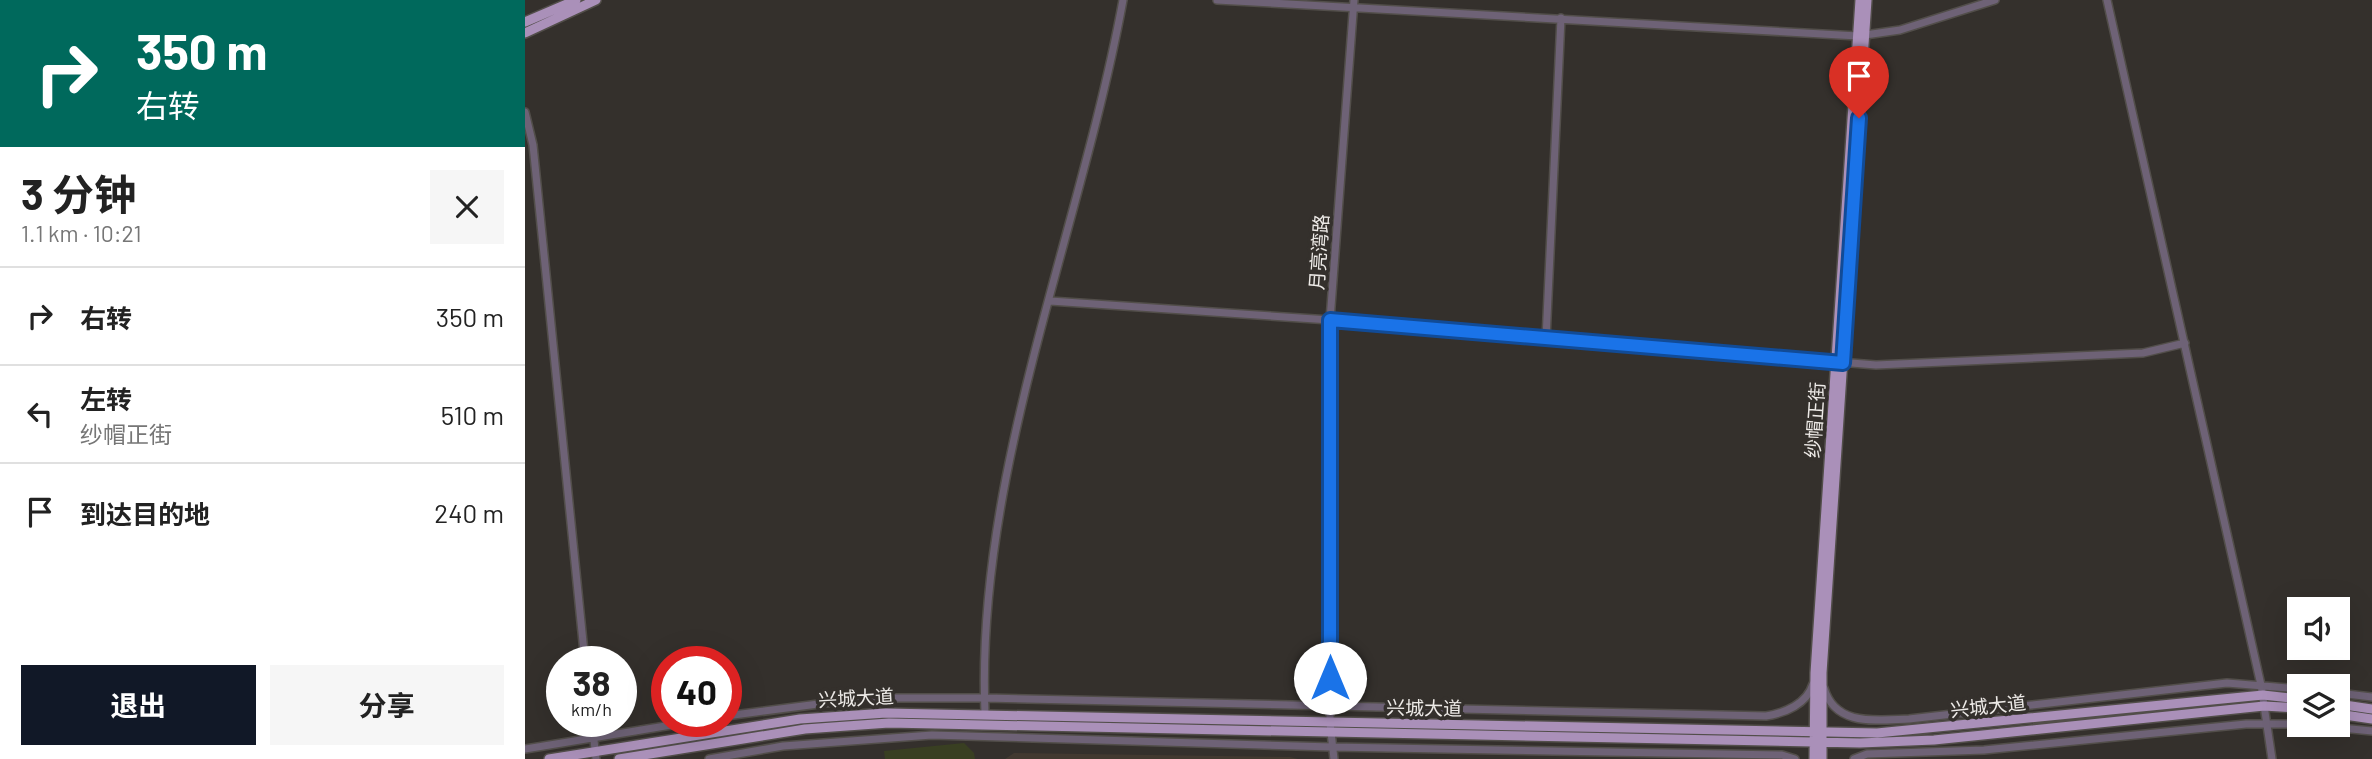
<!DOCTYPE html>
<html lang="zh">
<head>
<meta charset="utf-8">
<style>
	:root { --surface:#fff; --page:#f6f6f6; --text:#222; --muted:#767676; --line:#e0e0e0; --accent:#111827 }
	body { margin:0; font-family:Barlow,"Noto Sans SC",sans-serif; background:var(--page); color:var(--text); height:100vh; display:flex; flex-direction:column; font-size:26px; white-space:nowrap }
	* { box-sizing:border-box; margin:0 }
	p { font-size:23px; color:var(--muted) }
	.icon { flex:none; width:38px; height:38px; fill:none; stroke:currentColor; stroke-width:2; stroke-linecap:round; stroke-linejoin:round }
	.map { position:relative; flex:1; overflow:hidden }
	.side { display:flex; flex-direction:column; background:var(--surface); width:525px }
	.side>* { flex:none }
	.guide { background:#00695c; color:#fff; overflow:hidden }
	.controls { position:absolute; left:1762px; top:597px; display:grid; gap:14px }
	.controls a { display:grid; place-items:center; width:63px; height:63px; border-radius:0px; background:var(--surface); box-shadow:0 7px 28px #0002; font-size:35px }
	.speed { position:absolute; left:21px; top:646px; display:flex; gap:14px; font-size:35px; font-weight:700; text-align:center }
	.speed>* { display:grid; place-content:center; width:91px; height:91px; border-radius:50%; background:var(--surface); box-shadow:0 7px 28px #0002; line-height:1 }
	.speed small { font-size:18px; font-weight:400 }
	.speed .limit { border:10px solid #d22; background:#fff; color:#111 }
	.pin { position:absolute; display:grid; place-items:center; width:60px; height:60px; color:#fff; margin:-72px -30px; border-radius:50% 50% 50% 0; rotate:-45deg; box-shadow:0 0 7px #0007 }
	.pin .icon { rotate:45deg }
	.me { position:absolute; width:77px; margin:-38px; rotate:0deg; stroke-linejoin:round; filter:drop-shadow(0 0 5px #0008) }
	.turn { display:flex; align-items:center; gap:24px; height:147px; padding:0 21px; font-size:32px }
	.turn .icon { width:91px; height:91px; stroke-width:2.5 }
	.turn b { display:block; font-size:49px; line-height:60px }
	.round { display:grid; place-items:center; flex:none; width:74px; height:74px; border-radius:0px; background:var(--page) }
	.summary { display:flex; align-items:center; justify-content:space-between; height:119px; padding:0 21px }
	h1 { font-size:42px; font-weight:700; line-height:52px }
	.action { display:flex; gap:14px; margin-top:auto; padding:14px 21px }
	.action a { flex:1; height:80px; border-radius:0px; background:var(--accent); color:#fff; font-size:28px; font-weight:700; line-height:80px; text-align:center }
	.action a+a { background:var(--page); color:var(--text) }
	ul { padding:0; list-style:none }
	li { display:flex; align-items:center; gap:21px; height:98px; padding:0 21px; border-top:2px solid var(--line) }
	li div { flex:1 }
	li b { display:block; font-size:26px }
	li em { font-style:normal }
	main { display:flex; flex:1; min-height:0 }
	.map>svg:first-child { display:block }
	.built { fill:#423930 }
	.green { fill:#393f22 }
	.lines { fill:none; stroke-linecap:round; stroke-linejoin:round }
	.minor-casing { stroke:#524e4a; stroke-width:10 }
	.major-casing { stroke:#524e4a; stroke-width:12 }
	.minor { stroke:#6e6276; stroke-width:7 }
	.major { stroke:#aa90b9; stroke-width:9 }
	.route-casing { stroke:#114b97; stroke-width:18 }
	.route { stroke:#1a73e8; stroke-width:12 }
	.labels { text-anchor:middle; stroke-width:7; stroke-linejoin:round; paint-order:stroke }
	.street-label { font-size:19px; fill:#edeae7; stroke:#34302c }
</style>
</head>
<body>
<main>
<section class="side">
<div class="guide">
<div class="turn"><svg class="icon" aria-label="right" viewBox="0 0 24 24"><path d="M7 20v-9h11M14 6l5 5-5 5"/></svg><div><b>350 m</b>右转</div></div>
</div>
<div class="summary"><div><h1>3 分钟</h1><p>1.1 km · 10:21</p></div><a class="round"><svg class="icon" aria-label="close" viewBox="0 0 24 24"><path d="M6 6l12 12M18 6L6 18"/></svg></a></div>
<ul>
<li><svg class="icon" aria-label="right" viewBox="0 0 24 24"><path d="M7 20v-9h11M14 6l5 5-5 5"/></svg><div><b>右转</b></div><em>350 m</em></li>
<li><svg class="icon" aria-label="left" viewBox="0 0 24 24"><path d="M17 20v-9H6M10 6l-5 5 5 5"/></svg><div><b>左转</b><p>纱帽正街</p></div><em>510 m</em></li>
<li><svg class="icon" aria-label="arrive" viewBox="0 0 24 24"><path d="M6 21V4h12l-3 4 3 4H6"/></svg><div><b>到达目的地</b></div><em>240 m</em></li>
</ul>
<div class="action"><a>退出</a><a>分享</a></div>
</section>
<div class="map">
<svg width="1847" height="759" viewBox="0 0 1847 759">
	<rect width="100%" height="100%" fill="#34302c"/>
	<!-- built -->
	<path class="built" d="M489 753 765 757 773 759H480Z"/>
	<!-- green -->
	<path class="green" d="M439 743 449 753 450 759H360L359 751Z"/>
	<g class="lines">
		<!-- minor casing -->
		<g class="minor-casing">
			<path id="minor" d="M692 0 1333 36 1375 30 1470 0
				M1582 0 1736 685 1747 759
				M0 112 8 145 60 662
				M525 301 805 320 1351 365 1618 353 1660 343
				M1021 339 1036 18
				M1299 688C1310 727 1352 720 1384 719L1702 683 1774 689
				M1813 693 1847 697
				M460 713C450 474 555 234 598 0
				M201 716 340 698H460L1241 716C1260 713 1282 704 1288 684
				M67 721 71 759
				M1775 724 1847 731
				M0 749 171 721
				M184 759 258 746 407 735 807 747 1257 755 1270 759
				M809 759 805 723V320L829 0
				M1329 759 1342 754 1459 750 1721 724H1774"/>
		</g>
		<!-- major casing -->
		<g class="major-casing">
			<path id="major" d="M0 22 51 0
				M0 33 71 0
				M1813 704 1847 709
				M1813 714 1847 719
				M24 759 275 719 361 713 1352 733 1738 695 1774 699
				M94 759 280 729 364 723 1335 743 1409 740 1739 706 1774 708
				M1289 759 1290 673 1335 0
				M1297 759V673L1342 0"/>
		</g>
		<!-- minor -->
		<use href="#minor" class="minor"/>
		<!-- major -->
		<use href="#major" class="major"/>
	</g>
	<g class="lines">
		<!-- route casing -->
		<g class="route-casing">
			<path id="route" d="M805 678V320L1318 363 1334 118"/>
		</g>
		<!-- route -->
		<use href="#route" class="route"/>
	</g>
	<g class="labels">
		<!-- street labels -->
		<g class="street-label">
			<text transform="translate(794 252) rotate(-86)" y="7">月亮湾路</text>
			<text transform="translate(1290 420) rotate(-86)" y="7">纱帽正街</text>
			<text transform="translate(331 698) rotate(-3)" y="7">兴城大道</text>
			<text transform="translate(1463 706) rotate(-6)" y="7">兴城大道</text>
			<text transform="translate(899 708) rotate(1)" y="7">兴城大道</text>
		</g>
	</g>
</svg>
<div class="controls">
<a><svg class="icon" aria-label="sound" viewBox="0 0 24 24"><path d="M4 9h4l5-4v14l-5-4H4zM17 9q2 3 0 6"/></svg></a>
<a><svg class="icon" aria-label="layers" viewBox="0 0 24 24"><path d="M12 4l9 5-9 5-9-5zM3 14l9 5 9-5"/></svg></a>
</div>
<div class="speed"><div>38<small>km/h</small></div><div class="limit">40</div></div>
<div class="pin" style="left:1334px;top:118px;background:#d93025"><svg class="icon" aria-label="arrive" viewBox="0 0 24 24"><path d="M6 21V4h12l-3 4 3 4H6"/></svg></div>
<svg class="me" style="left:805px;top:678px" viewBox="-20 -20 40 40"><circle r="19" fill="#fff"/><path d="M0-13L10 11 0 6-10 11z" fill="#1a73e8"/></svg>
</div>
</main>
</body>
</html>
